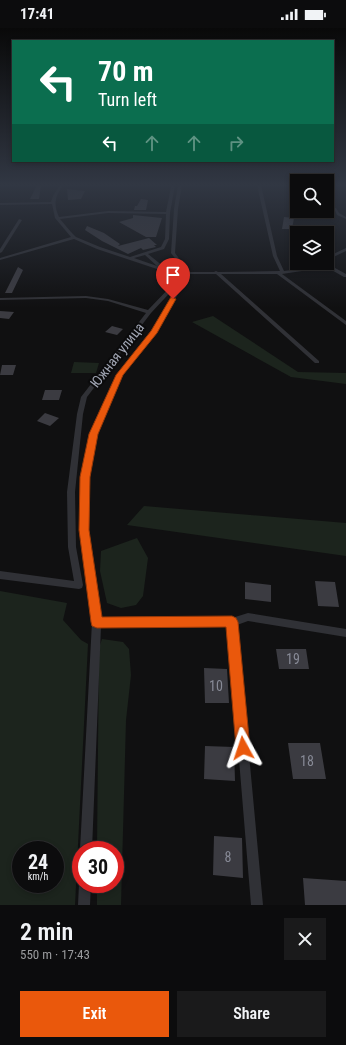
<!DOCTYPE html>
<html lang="en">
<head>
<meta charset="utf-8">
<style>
	:root { --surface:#0c0c0d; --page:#1a1a1b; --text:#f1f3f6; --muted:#9a9b9d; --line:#2c2c2e; --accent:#ea580c }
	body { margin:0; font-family:"Roboto Condensed",sans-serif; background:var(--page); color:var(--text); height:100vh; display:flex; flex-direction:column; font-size:15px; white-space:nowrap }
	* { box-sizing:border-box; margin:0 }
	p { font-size:13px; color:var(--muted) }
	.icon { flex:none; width:22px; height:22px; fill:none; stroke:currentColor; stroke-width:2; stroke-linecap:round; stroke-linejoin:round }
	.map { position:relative; height:877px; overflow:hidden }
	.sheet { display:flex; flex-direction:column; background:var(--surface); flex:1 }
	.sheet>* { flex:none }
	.guide { position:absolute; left:12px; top:12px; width:322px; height:122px; border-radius:0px; box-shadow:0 2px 6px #0003,0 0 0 1px var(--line); background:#0b6e4f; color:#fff; overflow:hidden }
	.buttons { position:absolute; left:290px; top:146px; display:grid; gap:8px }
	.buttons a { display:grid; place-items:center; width:44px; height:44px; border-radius:0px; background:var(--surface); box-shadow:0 2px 6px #0003,0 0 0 1px var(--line); font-size:20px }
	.speed { position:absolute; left:12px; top:813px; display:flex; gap:8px; font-size:20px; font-weight:700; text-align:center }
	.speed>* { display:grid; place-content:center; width:52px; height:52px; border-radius:50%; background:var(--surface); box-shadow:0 2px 6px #0003,0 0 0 1px var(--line); line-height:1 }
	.speed small { font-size:10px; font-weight:400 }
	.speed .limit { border:6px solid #d22; background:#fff; color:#111 }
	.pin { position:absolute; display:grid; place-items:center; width:34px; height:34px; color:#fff; margin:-41px -17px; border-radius:50% 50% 50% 0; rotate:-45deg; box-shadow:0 0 4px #0007 }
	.pin .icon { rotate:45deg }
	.me { position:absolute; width:44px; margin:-22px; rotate:355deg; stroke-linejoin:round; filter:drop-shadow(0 0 3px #0008) }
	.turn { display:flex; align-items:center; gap:14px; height:84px; padding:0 20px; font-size:18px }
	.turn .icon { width:52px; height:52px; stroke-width:2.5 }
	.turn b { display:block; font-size:28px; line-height:34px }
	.lanes { display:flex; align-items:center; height:38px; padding:0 20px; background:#0003; justify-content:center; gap:20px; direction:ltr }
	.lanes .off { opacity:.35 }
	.round { display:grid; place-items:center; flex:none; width:42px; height:42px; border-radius:0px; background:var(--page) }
	.head { display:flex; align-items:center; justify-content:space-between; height:68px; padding:0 20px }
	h1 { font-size:24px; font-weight:600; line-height:30px }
	.button { display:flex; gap:8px; margin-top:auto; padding:8px 20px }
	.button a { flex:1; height:46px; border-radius:0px; background:var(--accent); color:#fff; font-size:16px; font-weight:600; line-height:46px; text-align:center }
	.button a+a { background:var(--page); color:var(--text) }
	.status { display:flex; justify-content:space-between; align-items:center; height:28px; padding:0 20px; background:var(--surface); direction:ltr }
	.status svg { height:11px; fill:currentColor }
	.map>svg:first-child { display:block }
	.green { fill:#1c241d; fill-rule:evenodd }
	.building { fill:#3b3b41 }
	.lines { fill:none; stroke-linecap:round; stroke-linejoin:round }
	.street { fill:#303136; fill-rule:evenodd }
	.route { fill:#ea580c; stroke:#983908 }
	.labels { text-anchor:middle; stroke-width:4; stroke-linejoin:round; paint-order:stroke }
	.street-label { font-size:14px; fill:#a0a5b3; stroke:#0b0b0c }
	.near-number-label { font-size:14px; fill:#878a96 }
</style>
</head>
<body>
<div class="status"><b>17:41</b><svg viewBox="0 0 49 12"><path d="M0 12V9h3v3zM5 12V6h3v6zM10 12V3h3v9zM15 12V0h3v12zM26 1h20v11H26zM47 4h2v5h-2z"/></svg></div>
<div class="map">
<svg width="346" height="877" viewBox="0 0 346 877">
	<rect width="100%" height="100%" fill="#101011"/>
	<!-- green -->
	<path class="green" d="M213 288 298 344 346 345V356L291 349 192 294Z
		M74 334 99 335 96 345H71Z
		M144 478 346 495V528L127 497Z
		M137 510 148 530 143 568 136 577 121 580 107 575 100 543 101 523Z
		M0 563 67 575 63 592 81 612 88 616 75 877H0ZM21 822H55V856H21Z
		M102 611 123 614 129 621 131 647 126 692 121 877H97V856H115V822H97L99 620Z"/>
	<!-- building -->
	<path class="building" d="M37 157H41L39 171H30Z
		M67 161 85 163 81 171 68 172Z
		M141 171 148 172 146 182H134L135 178H137Z
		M133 187 162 190 156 209H146L119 194 133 190Z
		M284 189 294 190 292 201H282Z
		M87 198 104 205 120 216 118 218 149 210 157 217H154L156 219 143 222 141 220 128 226 102 213 85 202Z
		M18 239 23 242 12 265H5Z
		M0 283 14 284 9 291 0 290Z
		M112 298 123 301 117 307 105 304Z
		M2 337H16L13 347H0Z
		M45 362H62L59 372H42Z
		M45 385 59 390 50 398 37 393Z
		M315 553 335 554 339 579 318 578Z
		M245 554 271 557V574L245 571Z
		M276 621H306L309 641H279Z
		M204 640 227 641 229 675H205Z
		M288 715H320L326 751H293Z
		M205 718 234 719 235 753 204 751Z
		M214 808 242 810 243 850 213 847Z
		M303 850 346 853V877H305Z"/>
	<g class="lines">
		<!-- street -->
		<path class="street" d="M60 157H64C55 167 53 176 59 189L108 183 166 184 171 159 153 157H175L170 185 169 211 164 221 148 226 163 238 162 240 179 249 178 256 151 285 87 369 83 386 75 464 76 519 83 557 82 560 79 561 0 551V543L74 553 68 519 67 464 77 386 81 369 146 285 108 273 86 270 0 272V270L86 268 108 271 148 282 174 255 175 250 157 241 97 221 74 211 0 232V230L71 209 55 190 52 176 0 177V175L51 174 53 168ZM108 185 166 186 165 211 161 219 130 229 100 219 76 209 71 204 60 191ZM145 227 157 238 134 230Z
			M178 157H182L178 181 175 225 189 244H214L216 243 218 244 280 243 273 228 257 157H261L277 228 284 243 299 241 316 235H326L346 246V249H344L321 236 302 243 282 246 346 293V297L277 246H221L319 333V335H315L216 246H189L157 304 123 347 97 406 89 449 88 502 101 590H232L248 585 346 601V609L248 593 237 597 263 877H251L228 598H101L92 822H81V824L80 822 92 594 80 502 81 449 91 406 117 347 152 303 186 245 171 225 174 181Z
			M334 180H336L339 185 346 189V191L337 187Z
			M19 191 22 192 2 224 0 225V221Z
			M346 220V223L327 232V229Z
			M81 851V856H91L90 877H78L79 856Z"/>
	</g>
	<!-- sky -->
	<linearGradient id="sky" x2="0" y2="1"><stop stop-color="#090909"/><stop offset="0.56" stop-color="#313743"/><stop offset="1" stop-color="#313743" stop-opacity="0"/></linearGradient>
	<rect width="346" height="280" fill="url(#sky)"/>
	<!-- route -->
	<path class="route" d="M171 269 176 271 157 305 123 347 98 406 90 449 89 502 102 589 232 588 236 590 238 594 250 720 248 725 243 727 238 725 236 720 226 599 97 600 92 598 91 594 79 502 80 449 89 406 116 347 151 303Z"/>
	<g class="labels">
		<!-- street labels -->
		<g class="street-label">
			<text transform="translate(117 327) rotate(-52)" y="5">Южная улица</text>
		</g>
		<!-- near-number labels -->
		<g class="near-number-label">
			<text x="293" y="636">19</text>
			<text x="216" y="663">10</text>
			<text x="307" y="738">18</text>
			<text x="228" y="834">8</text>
		</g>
	</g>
</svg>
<div class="buttons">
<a><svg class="icon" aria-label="search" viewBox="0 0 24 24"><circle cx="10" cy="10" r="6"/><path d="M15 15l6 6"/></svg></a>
<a><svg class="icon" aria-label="layers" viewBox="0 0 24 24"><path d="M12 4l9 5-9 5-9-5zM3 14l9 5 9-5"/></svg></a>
</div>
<div class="speed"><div>24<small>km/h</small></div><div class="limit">30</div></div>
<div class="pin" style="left:173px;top:271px;background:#d93025"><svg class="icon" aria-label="arrive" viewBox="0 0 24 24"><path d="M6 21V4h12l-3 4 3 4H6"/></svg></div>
<svg class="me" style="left:243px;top:720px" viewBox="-20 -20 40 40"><path d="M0-17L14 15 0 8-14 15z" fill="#ea580c" stroke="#fff" stroke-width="4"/></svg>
<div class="guide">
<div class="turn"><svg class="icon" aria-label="left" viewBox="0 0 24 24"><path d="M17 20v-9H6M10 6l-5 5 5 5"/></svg><div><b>70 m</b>Turn left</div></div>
<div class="lanes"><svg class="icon" aria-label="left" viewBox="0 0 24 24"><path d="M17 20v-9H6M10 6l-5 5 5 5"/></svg><svg class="icon off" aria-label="ahead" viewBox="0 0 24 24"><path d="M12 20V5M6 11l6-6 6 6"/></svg><svg class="icon off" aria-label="ahead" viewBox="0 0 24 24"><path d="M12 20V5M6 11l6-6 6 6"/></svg><svg class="icon off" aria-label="right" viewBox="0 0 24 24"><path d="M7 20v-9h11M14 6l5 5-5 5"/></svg></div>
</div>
</div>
<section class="sheet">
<div class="head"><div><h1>2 min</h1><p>550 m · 17:43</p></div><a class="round"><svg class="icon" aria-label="close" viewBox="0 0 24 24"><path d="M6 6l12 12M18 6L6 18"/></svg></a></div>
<div class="button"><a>Exit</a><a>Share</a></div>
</section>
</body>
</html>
